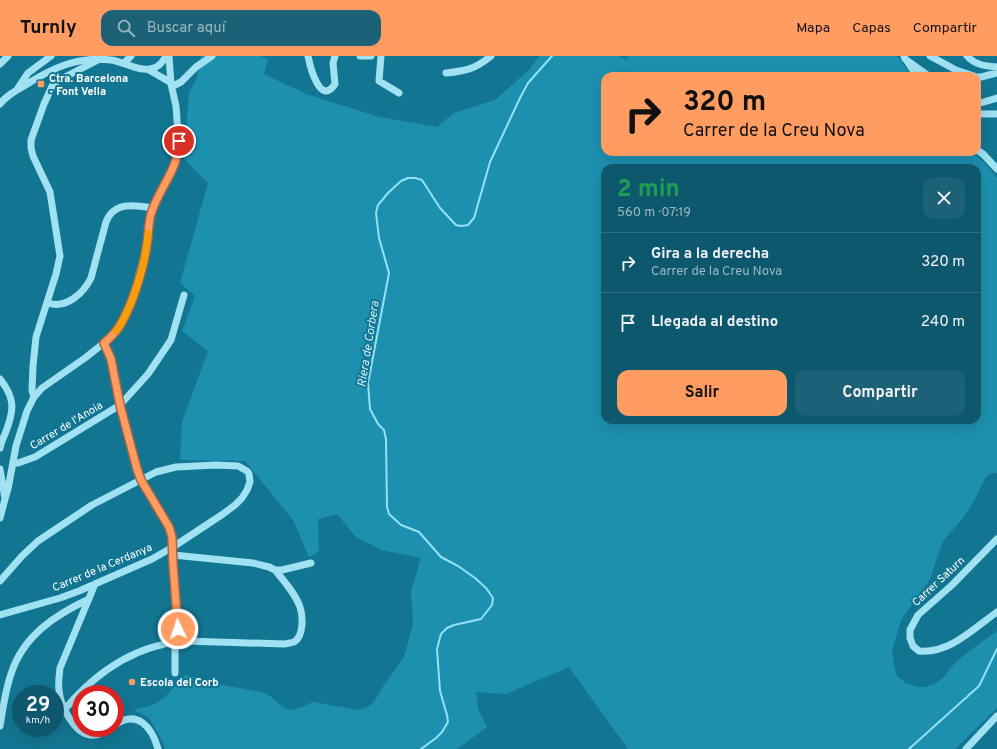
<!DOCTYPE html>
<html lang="es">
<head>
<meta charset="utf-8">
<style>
	:root { --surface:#0e586e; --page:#1c6176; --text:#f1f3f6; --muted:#9bb8c2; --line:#2e6e81; --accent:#ff9c62 }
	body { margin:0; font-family:Overpass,sans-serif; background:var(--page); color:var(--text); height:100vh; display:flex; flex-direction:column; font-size:15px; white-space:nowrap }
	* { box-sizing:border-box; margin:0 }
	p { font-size:13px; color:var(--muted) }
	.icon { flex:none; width:22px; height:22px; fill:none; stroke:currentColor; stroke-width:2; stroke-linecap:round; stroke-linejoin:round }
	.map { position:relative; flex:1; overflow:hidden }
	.side { position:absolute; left:601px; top:108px; width:380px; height:260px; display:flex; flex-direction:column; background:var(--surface); border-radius:12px; box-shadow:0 4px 16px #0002 }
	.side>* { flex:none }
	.banner { position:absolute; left:601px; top:16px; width:380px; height:84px; border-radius:12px; box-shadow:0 4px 16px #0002; background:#ff9c62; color:#111; overflow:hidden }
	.speed { position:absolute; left:12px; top:629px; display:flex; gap:8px; font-size:20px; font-weight:700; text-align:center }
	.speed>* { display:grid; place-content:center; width:52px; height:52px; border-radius:50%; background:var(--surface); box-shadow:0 4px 16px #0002; line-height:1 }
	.speed small { font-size:10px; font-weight:400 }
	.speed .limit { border:6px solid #d22; background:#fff; color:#111 }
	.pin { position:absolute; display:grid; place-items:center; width:34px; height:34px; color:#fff; margin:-17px; border:2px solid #fff; border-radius:50%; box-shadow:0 1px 4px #0007 }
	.me { position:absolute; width:44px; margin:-22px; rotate:357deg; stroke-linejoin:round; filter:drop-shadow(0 0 3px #0008) }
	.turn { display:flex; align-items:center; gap:14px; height:84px; padding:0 16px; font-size:18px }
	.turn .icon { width:52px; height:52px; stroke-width:2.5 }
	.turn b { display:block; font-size:28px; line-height:34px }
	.round { display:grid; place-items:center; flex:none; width:42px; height:42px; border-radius:12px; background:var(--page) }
	.head { display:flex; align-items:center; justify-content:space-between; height:68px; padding:0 16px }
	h1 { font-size:24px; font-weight:700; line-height:30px; color:#1e9e55 }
	.cta { display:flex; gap:8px; margin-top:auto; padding:8px 16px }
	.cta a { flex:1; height:46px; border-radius:12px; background:var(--accent); color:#111; font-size:16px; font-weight:700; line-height:46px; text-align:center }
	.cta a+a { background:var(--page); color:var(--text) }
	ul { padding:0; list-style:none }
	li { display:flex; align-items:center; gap:12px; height:60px; padding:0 16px; border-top:1px solid var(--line) }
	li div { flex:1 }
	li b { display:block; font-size:15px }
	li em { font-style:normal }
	header { display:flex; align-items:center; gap:24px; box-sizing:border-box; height:56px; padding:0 20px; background:var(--accent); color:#111 }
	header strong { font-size:19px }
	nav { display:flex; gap:22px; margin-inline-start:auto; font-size:14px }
	.search { width:280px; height:36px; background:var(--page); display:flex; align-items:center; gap:10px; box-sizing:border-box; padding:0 14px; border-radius:12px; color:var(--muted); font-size:15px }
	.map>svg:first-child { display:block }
	.green { fill:#1d90b0; fill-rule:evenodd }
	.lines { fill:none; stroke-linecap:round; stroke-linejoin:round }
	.stream { stroke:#92e2f6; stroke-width:2 }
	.minor { stroke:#a0e1f2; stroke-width:7 }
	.route-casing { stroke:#a66540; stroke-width:10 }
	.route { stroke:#ff9c62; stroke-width:7 }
	.slow { stroke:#f59e0b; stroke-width:7 }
	.poi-dot { fill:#ff9c62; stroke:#127693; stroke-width:1.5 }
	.labels { text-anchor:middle; stroke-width:4; stroke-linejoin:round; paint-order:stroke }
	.poi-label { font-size:11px; font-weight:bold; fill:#fff; stroke:#127693; text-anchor:start }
	.street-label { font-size:11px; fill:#fff; stroke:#127693 }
	.water-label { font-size:12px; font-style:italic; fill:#d6f4fc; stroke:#127693 }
</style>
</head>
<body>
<header>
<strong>Turnly</strong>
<div class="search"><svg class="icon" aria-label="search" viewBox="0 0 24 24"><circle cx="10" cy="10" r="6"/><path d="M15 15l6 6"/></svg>Buscar aquí</div>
<nav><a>Mapa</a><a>Capas</a><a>Compartir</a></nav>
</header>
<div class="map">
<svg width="997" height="693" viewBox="0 0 997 693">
	<rect width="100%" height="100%" fill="#127693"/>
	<!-- green -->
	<path class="green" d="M201 0H260L268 3 264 18 306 38 379 61 437 71 454 57 495 44 530 13 539 0H618L627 4 628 0H897L912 20H605V96H971L983 105 997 122V417H993L988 419 984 424 975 444 962 463 943 485 930 523 901 564 892 595 895 614 897 620 906 627 918 631H924L934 628 943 622 954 608 968 596 997 575V652L955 693H628L569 611 506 638 476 636 478 653 487 671 457 693H165L163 686 149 662 134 654C140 651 146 652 152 649 169 641 172 632 185 619L191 620 212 627 265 637 270 640 284 652 290 654 302 651 313 646 358 654C369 653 376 645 380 635L404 601 413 568 411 535 421 502 381 494 356 481 337 458 318 463 319 496 309 501 293 464 245 405 180 404 182 366 208 295 182 275 195 240 180 227 208 127 184 103 189 37 197 21ZM605 112H977V364H605Z"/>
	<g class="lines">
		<!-- stream -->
		<path class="stream" d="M421 693 436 682 442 676 448 666 447 659 440 635 437 593 441 578 447 572 454 569 481 563 492 549 493 542 486 532 475 522 458 510 441 501 419 476 401 469 389 458 387 451 386 383 384 374 378 368 370 353 368 327 389 217 379 182 376 157 378 149 388 137 401 125 408 122H415L422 124 440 152 456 169 461 170 468 169 474 162 490 106 520 42 528 27 552 0
			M909 693 979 630 997 593"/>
		<!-- minor -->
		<path class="minor" d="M308 0C310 10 320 51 335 28L333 7 335 0
			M360 0H371
			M381 0 379 25 399 37
			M904 0 905 3 929 20
			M930 0 956 14 974 20
			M967 0C975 9 985 10 997 11
			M907 5 917 20
			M124 7 131 0
			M0 8 8 0
			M149 14 175 29 181 26 196 11 212 0
			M446 17C466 15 475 13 491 0
			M977 21H981L997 17
			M18 32 28 17 51 0
			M0 48C6 40 15 35 24 30 52 12 77 0 111 4 124 6 138 15 150 13 158 12 163 6 166 0
			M977 48 997 42
			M977 58H997
			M977 94 983 98 997 113
			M48 247C66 253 83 238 91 222L106 166C114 145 135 149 153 152
			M104 287 111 303 120 349 137 413 141 424 169 471 172 481 173 508 178 573 175 586V617
			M0 323C16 343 14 355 5 378 3 382 1 387 0 392
			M34 341 32 334 33 310 36 281 56 218 60 200 50 136 33 100 31 92V84L44 48 53 28 63 22 100 3
			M13 407H18L35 401 120 349 148 318 171 284 184 239
			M0 413 5 443 0 462
			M5 443 8 433 16 390 27 355 34 341 42 332 85 302 104 287 116 275 123 265 135 233 147 189 151 158 156 144 171 119 176 105 179 92 176 50 171 28 169 0
			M997 483 952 529 918 559 910 574V582L913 590 919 595C950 598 974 572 997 556
			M173 499 253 507 269 511 275 514H282L311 507
			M0 525 22 500 38 485 92 449 156 416 176 411 216 409 238 410 247 415 249 418 250 426 247 434 242 442 235 449 223 458 173 491 152 503 79 535 60 542 0 559
			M95 528 60 612C59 620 58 627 59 634 60 649 74 677 90 679 98 680 105 676 111 672
			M65 653C96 616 136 589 185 585L285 588C288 587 291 587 294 586 304 580 303 560 300 551 295 537 284 525 275 514
			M115 669C137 653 152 671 158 693
			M0 670C3 653 5 635 11 618 23 580 55 559 89 543
			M966 693 997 660"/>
	</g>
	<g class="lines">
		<!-- route casing -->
		<g class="route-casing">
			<path id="route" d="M178 573 173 508 172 481 169 471 141 424 137 413 120 349 111 303 104 287C110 282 115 277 119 271 132 251 144 211 147 188 149 178 148 168 151 158 159 132 179 113 179 85"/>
		</g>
		<!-- route -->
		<use href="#route" class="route"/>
		<!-- slow -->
		<path class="slow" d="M116 275C133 252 146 205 148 177"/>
	</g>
	<!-- markers -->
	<g class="poi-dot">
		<rect x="37" y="24" width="8" height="8" rx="2"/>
		<circle cx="132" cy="626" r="4"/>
	</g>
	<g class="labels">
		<!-- poi labels -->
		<g class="poi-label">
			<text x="49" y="26">Ctra. Barcelona<tspan x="49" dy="13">- Font Vella</tspan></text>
			<text x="140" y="630">Escola del Corb</text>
		</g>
		<!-- street labels -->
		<g class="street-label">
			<text transform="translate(66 369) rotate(-31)" y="4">Carrer de l'Anoia</text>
			<text transform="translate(102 511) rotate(-23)" y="4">Carrer de la Cerdanya</text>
			<text transform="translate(938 525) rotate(-43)" y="4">Carrer Saturn</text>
		</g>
		<!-- water labels -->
		<g class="water-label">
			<text transform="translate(368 288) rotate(-81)" y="4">Riera de Corbera</text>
		</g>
	</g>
</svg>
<div class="speed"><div>29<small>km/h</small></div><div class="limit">30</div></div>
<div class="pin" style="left:179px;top:85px;background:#d93025"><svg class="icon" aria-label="arrive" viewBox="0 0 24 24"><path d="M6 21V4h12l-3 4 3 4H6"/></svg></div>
<svg class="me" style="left:178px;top:573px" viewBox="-20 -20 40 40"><circle r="17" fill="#ff9c62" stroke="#fff" stroke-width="3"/><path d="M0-11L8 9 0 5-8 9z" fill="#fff"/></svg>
<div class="banner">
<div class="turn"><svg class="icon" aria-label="right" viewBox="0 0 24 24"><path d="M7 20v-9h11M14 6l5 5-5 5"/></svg><div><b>320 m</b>Carrer de la Creu Nova</div></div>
</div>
<section class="side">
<div class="head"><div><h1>2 min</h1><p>560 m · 07:19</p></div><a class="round"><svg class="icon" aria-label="close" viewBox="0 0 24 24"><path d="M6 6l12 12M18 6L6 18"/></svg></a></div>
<ul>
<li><svg class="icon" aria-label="right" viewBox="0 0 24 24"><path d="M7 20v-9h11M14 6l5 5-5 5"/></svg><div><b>Gira a la derecha</b><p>Carrer de la Creu Nova</p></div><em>320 m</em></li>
<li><svg class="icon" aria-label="arrive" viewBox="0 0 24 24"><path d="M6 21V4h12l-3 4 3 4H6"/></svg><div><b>Llegada al destino</b></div><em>240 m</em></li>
</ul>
<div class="cta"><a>Salir</a><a>Compartir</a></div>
</section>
</div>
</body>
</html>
